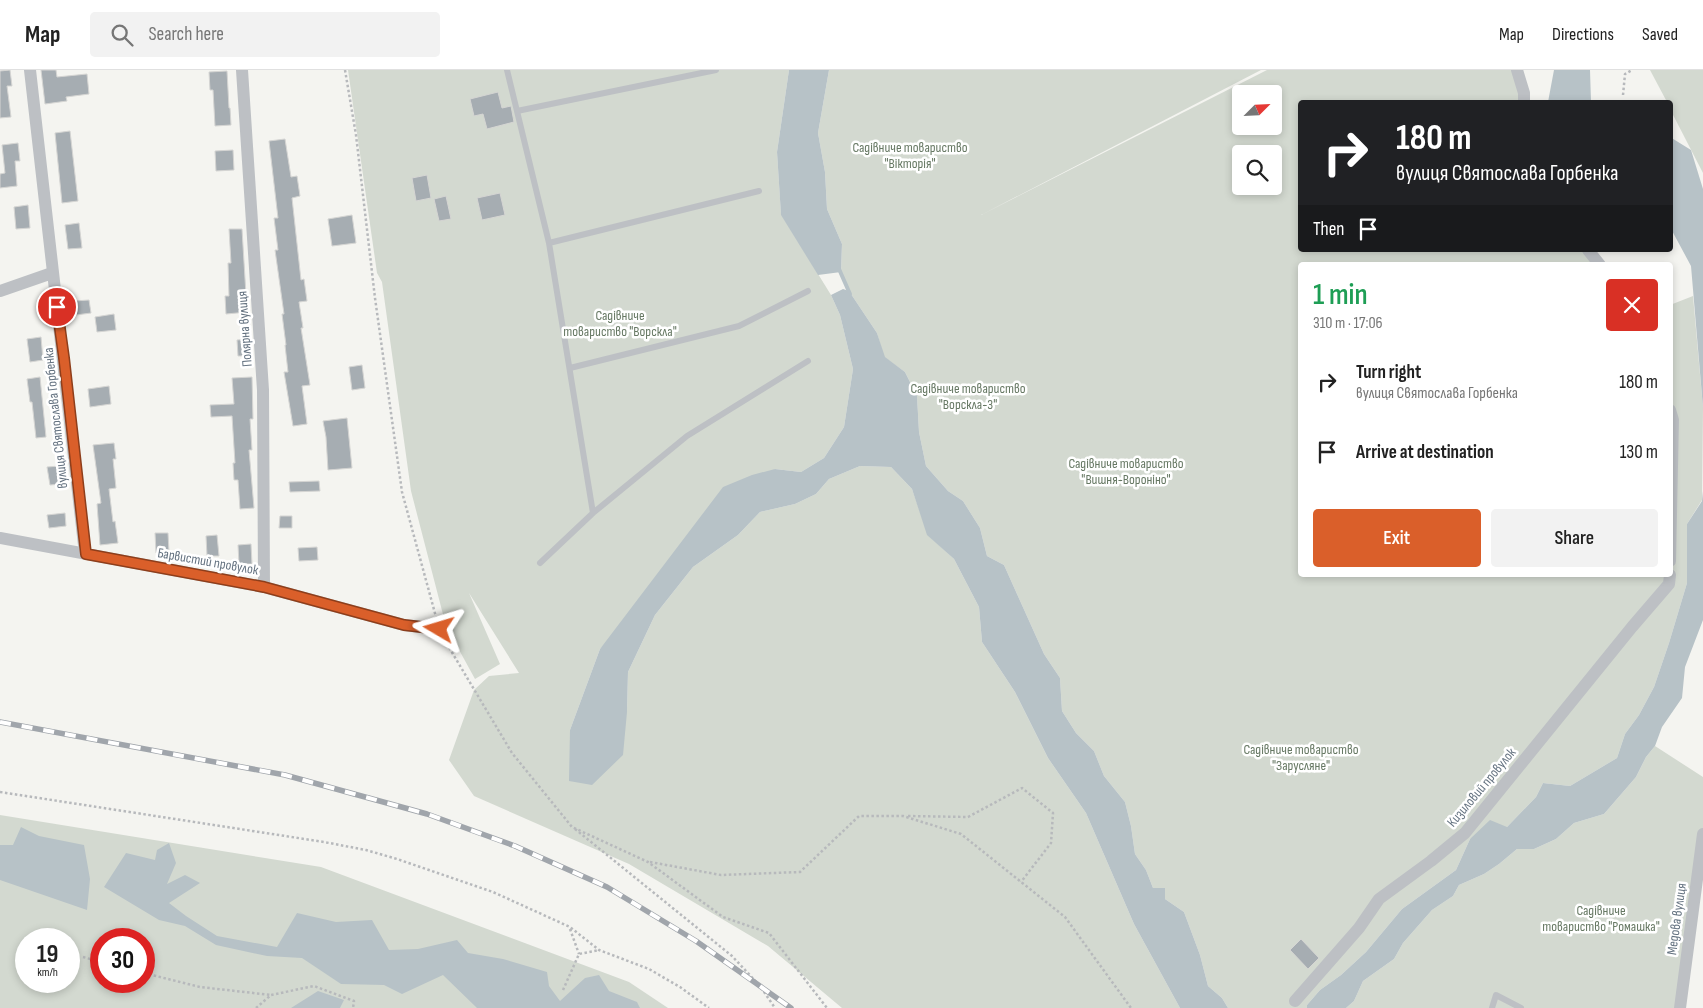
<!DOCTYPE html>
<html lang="en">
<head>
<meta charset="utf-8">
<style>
	:root { --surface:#fff; --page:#f2f2f2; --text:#222; --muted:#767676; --line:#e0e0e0; --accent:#da5f2a }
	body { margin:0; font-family:"Sofia Sans Condensed",sans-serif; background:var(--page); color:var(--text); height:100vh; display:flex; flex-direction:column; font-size:19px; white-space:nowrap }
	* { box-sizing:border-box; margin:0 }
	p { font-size:16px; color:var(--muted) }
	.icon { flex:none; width:28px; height:28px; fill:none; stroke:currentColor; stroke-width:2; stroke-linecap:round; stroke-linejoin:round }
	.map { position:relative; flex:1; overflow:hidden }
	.drawer { position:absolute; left:1298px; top:192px; width:375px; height:315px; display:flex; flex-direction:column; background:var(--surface); border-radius:5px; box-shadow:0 2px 8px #0003 }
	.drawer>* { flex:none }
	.banner { position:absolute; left:1298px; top:30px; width:375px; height:152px; border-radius:5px; box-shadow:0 2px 8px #0003; background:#202124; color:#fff; overflow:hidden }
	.needle { width:32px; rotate:66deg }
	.fabs { position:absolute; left:1232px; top:15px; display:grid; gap:10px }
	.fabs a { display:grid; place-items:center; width:50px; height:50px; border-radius:5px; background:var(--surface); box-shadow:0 2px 8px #0003; font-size:25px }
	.speed { position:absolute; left:15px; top:858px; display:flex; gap:10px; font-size:25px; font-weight:700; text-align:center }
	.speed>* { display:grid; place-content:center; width:65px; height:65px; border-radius:50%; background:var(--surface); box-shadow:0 2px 8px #0003; line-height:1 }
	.speed small { font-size:12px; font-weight:400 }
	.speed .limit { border:8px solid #d22; background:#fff; color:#111 }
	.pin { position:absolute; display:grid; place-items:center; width:42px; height:42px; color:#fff; margin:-21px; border:2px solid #fff; border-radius:50%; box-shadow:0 1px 5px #0007 }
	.me { position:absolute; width:55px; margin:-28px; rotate:277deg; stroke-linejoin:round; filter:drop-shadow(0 0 4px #0008) }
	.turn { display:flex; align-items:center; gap:18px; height:105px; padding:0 15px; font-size:22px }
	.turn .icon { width:65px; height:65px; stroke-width:2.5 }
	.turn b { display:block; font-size:35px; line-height:42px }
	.then { display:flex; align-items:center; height:48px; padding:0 15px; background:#0003; gap:10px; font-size:19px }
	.round { display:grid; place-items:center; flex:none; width:52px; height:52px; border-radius:5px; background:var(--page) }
	.overview { display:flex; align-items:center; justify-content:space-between; height:85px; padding:0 15px }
	h1 { font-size:30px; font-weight:600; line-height:38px; color:#1e9e55 }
	.cta { display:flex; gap:10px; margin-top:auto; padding:10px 15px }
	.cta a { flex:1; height:58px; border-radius:5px; background:var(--accent); color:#fff; font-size:20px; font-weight:600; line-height:58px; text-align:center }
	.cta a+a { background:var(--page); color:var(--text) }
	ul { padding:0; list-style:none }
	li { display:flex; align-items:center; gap:15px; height:70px; padding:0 15px }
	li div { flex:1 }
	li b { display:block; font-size:19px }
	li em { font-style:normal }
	header { display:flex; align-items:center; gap:30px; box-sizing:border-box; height:70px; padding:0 25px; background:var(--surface); border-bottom:1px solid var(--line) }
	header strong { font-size:24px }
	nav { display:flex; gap:28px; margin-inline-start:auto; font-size:18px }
	.search { width:350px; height:45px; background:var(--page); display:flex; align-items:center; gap:12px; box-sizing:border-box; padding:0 18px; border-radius:5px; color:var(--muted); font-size:19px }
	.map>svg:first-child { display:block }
	.green { fill:#d3d9d0; fill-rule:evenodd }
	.water { fill:#b7c2c7 }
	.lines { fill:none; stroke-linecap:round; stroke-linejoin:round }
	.stream { stroke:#b7c2c7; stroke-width:4 }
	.building { fill:#a6adb2; stroke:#d5d5d3 }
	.path { stroke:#b7b9bc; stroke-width:2.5; stroke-dasharray:2.5 2.5; stroke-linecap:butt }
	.lane { stroke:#bdc0c4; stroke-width:6 }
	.street { stroke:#bdc0c4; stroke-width:12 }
	.rail-casing { stroke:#a0a5ab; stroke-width:5.5 }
	.rail { stroke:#fff; stroke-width:4; stroke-dasharray:11; stroke-linecap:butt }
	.route-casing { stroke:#8e3e1b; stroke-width:12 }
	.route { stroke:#da5f2a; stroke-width:9 }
	.labels { text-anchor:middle; stroke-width:5; stroke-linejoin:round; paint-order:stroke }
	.park-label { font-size:14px; fill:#667863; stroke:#fff }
	.street-label { font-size:14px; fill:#647280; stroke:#fff }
</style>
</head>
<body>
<header>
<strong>Map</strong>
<div class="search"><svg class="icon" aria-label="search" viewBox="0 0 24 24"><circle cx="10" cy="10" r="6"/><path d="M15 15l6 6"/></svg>Search here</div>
<nav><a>Map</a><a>Directions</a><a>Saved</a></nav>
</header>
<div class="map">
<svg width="1703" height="938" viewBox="0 0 1703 938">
	<rect width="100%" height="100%" fill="#f4f4f0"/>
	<!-- green -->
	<path class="green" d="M348 0H789L777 82 781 144 831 225 840 245 853 299 844 357 824 388 801 402 775 399 600 579 570 660 627 642 628 602 655 545 693 497 738 465 760 442 795 434 816 424 829 409 860 396 891 397 912 419 928 465 954 489 979 537 982 572 1015 622 1048 688 1086 743 1134 854 1180 938H842L768 876 629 794 474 726 449 690 474 620 489 606 519 603 469 523 500 594 475 609 446 556 411 421 382 212 377 203Z
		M829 0H1261L981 145 1267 0H1517L1524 32H1300V180H1588L1600 195H1300V505H1670V235L1693 226 1703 338 1702 430 1687 454V513L1669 573 1654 617 1639 645 1625 664 1617 688 1570 716 1543 713 1536 727 1507 757 1470 769 1456 800 1402 839 1366 882 1341 905 1320 920 1307 935V938H1228L1222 928 1208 916 1200 885 1184 842 1165 829 1153 818 1146 800 1135 784 1131 756 1125 732 1104 706 1094 681 1076 663 1062 641 1060 608 1044 584 1004 495 987 486 980 458 963 431 948 421 926 396 919 362 917 326 905 302 884 287 877 263 849 221 841 202 842 174 827 139 825 102 818 63ZM1241 24H1274V56H1241ZM1241 84H1274V116H1241Z
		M1650 0H1703V103L1670 39V32H1667Z
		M1655 676 1703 707V764L1680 938H1346L1354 931 1363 911 1394 889 1403 873 1432 840 1453 826 1459 815 1484 804 1499 794 1517 779H1534L1556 769 1574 753 1604 744 1636 707 1646 687Z
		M0 745 321 797 629 912 668 938H0ZM26 869H69V911H26ZM101 869H144V911H101Z"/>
	<!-- water -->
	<path class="water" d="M789 0H829L818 63 825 102 827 139 842 174 841 202 818 205 781 145 777 82Z
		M1554 0H1590L1591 32H1548Z
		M1670 67 1691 80 1703 119V338L1691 196 1670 157Z
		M843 219 849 221 877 263 885 287 905 302 917 326 919 362 926 396 948 421 963 431 980 458 987 486 1004 495 1044 584 1060 608 1062 641 1076 663 1094 681 1104 706 1125 732 1131 756 1135 784 1146 800 1153 818H1165V829L1184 842 1200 885 1208 916 1222 928 1228 938H1180L1134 854 1086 743 1048 688 1015 622 982 572 979 537 954 489 927 465 912 419 891 397 860 396 829 409 816 424 795 434 760 442 738 465 693 497 655 545 628 602 627 642 623 685 592 715 569 711 570 660 600 579 723 417 752 405 775 399 801 402 824 388 844 357 853 299 840 245 831 225Z
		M1703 421V550L1685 597 1682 628 1662 657 1655 676 1646 687 1636 707 1604 744 1574 753 1556 769 1534 779H1517L1499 794 1484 804 1459 815 1453 826 1432 840 1403 873 1394 889 1363 911 1354 931 1346 938H1307V935L1320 920 1341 905 1366 882 1402 839 1456 800 1470 769 1490 750 1507 757 1536 727 1543 713 1570 716 1617 688 1625 664 1639 645 1654 617 1669 573 1687 513V454L1702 431Z
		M21 757 39 766 84 775 90 809 87 840 0 810V775H13Z
		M169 773 176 793 167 814 185 805 200 813 169 833 186 846 217 866 277 877 297 843 336 852 372 850 389 880 418 879 457 870 468 883 503 889 547 902 549 916 560 931 585 908 599 905 609 921 637 932 640 938H477L443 905 402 924 384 915 341 914 302 888 267 886 216 875 185 856 159 850 104 817 126 783 155 790 157 780Z
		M318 921 344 930 340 938H291Z"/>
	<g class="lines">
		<!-- stream -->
		<path class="stream" d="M839 199 850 224"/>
	</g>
	<!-- building -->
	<path class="building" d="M10 0 12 16H7L11 47 0 48V1Z
		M41 0H56L57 7 87 4 89 24 66 27 67 31 45 34Z
		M227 1 229 38H230L231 55 215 56 213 20H210L209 2Z
		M498 22 502 38 511 36 514 52 487 59 483 44 474 46 470 29Z
		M70 61 78 131 62 133 55 63Z
		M285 69 291 107 297 106 300 126 292 128 301 210 304 209 307 231 299 232 303 258H301L310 315 302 316 307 354 293 356 284 302H288L285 275H286L282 244H284L275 180H278L274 148H278L269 71Z
		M18 73 20 91H15L17 116 0 118V104L5 103 2 75Z
		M233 80 234 100 216 101 215 81Z
		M427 105 431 128 416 131 412 108Z
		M500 123 505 145 482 150 477 128Z
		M446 126 451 149 439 151 434 129Z
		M28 135 30 158 16 159 14 137Z
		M352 145 356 173 332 176 328 149Z
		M79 153 82 178 68 179 65 155Z
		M229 159H242L246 225H247L248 242 226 244 225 226H229L228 193H231Z
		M89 230 91 243 76 245 74 231Z
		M114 244 116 260 97 262 95 247Z
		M41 267 43 290 30 292 27 269Z
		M250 269 251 286H238L237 270Z
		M362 295 365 318 352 320 349 297Z
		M40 307 46 367 36 368 32 332H30L27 309Z
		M252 307 253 349H250L252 380H249L254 438 240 439 238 410H234L233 393H235L232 346 211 347 210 335 234 334 232 308Z
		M109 316 111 334 90 337 88 319Z
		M347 348 352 398 328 400 326 367 323 351Z
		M114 373 116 389H113L116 418 109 419 113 452 115 451 118 473 100 475 97 434 101 433 93 375Z
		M60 396 62 414 50 415 47 397Z
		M319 411 320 421 290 422 289 412Z
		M65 443 66 456 49 458 47 445Z
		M280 446H292V458H279Z
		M155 463H168L169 482 156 483Z
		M217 465 219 486H207L206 466Z
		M251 474 252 494H239L238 475Z
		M317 477 318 490 299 491 298 478Z
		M1301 869 1319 888 1308 899 1290 880Z"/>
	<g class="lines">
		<!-- path -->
		<path class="path" d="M345 0 356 65 375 228 402 422 436 547
			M1623 25 1625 4 1632 0
			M444 569 512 683 572 757 648 792 723 847 769 863 827 938
			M0 722 324 772 366 780 397 789 493 822 570 857 599 880 649 899 680 917 709 938
			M908 746 968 747 1022 718 1053 743 1051 773 1021 812
			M575 759 732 886 760 916 775 938
			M650 792 721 805 800 802 859 746H903L961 764 1065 847 1131 938
			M570 859 579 884
			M83 887 101 892
			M144 903 200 917 271 925
			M563 920 579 884 599 880
			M256 938 271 925 314 916 354 931 353 938"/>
		<!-- lane -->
		<path class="lane" d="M507 0 549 173 593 443 540 493
			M517 41 716 0
			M549 173 759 121
			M570 298 739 256 808 221
			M593 443 687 366 808 291
			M1492 938 1496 925 1521 938"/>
		<!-- street -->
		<path class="street" d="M30 0 85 484
			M242 0 263 320 264 517
			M1517 0 1524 23V32
			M1588 180 1600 195
			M0 221 52 203
			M1670 340 1673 350 1670 491
			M0 468 264 517 404 555 439 559
			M1295 931 1359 858 1379 829 1431 791 1465 763 1632 557 1669 514 1670 505
			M1680 938 1703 764"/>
		<!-- rail casing -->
		<g class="rail-casing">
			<path id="rail" d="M0 652 285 705 427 744 515 776 607 817 696 871 791 938"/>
		</g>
		<!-- rail -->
		<use href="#rail" class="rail"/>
	</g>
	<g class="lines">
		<!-- route casing -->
		<g class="route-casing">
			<path id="route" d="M57 237 64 288 86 484 264 517 404 555 439 559"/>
		</g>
		<!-- route -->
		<use href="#route" class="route"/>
	</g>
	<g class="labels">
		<!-- park labels -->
		<g class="park-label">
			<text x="910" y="82">Садівниче товариство<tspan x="910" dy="16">"Вікторія"</tspan></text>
			<text x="620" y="250">Садівниче<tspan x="620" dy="16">товариство "Ворскла"</tspan></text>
			<text x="968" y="323">Садівниче товариство<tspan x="968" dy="16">"Ворскла-3"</tspan></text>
			<text x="1126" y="398">Садівниче товариство<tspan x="1126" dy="16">"Вишня-Вороніно"</tspan></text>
			<text x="1301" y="684">Садівниче товариство<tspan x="1301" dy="16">"Зарусляне"</tspan></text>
			<text x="1601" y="845">Садівниче<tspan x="1601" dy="16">товариство "Ромашка"</tspan></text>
		</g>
		<!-- street labels -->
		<g class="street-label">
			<text transform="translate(244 259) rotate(-94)" y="5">Полярна вулиця</text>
			<text transform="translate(55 348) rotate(-96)" y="5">вулиця Святослава Горбенка</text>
			<text transform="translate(208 491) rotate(10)" y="5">Барвистий провулок</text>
			<text transform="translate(1481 717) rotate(-50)" y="5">Кизиловий провулок</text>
			<text transform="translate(1676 849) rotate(-82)" y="5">Медова вулиця</text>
		</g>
	</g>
</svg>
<div class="fabs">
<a><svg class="needle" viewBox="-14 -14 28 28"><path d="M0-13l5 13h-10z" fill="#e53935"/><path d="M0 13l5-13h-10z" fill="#767676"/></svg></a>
<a><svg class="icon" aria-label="search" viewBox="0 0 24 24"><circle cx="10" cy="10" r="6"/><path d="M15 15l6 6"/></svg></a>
</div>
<div class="speed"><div>19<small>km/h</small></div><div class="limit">30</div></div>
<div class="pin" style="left:57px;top:237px;background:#d93025"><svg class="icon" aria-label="arrive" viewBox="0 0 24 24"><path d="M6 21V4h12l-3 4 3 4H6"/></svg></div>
<svg class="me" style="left:439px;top:559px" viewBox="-20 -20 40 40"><path d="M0-17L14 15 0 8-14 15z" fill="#da5f2a" stroke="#fff" stroke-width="4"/></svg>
<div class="banner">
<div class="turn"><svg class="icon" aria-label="right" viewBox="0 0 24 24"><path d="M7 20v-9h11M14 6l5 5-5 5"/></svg><div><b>180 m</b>вулиця Святослава Горбенка</div></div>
<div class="then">Then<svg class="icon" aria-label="arrive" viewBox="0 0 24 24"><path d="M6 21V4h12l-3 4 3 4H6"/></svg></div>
</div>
<section class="drawer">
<div class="overview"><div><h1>1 min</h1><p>310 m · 17:06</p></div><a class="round" style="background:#d93025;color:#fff"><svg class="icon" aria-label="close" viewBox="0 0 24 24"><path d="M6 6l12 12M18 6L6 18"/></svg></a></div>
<ul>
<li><svg class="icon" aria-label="right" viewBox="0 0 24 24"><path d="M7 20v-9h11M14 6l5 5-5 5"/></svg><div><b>Turn right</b><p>вулиця Святослава Горбенка</p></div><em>180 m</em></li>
<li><svg class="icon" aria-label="arrive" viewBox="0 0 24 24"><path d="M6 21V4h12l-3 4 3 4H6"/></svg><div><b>Arrive at destination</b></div><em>130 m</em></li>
</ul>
<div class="cta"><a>Exit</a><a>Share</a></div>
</section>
</div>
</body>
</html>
